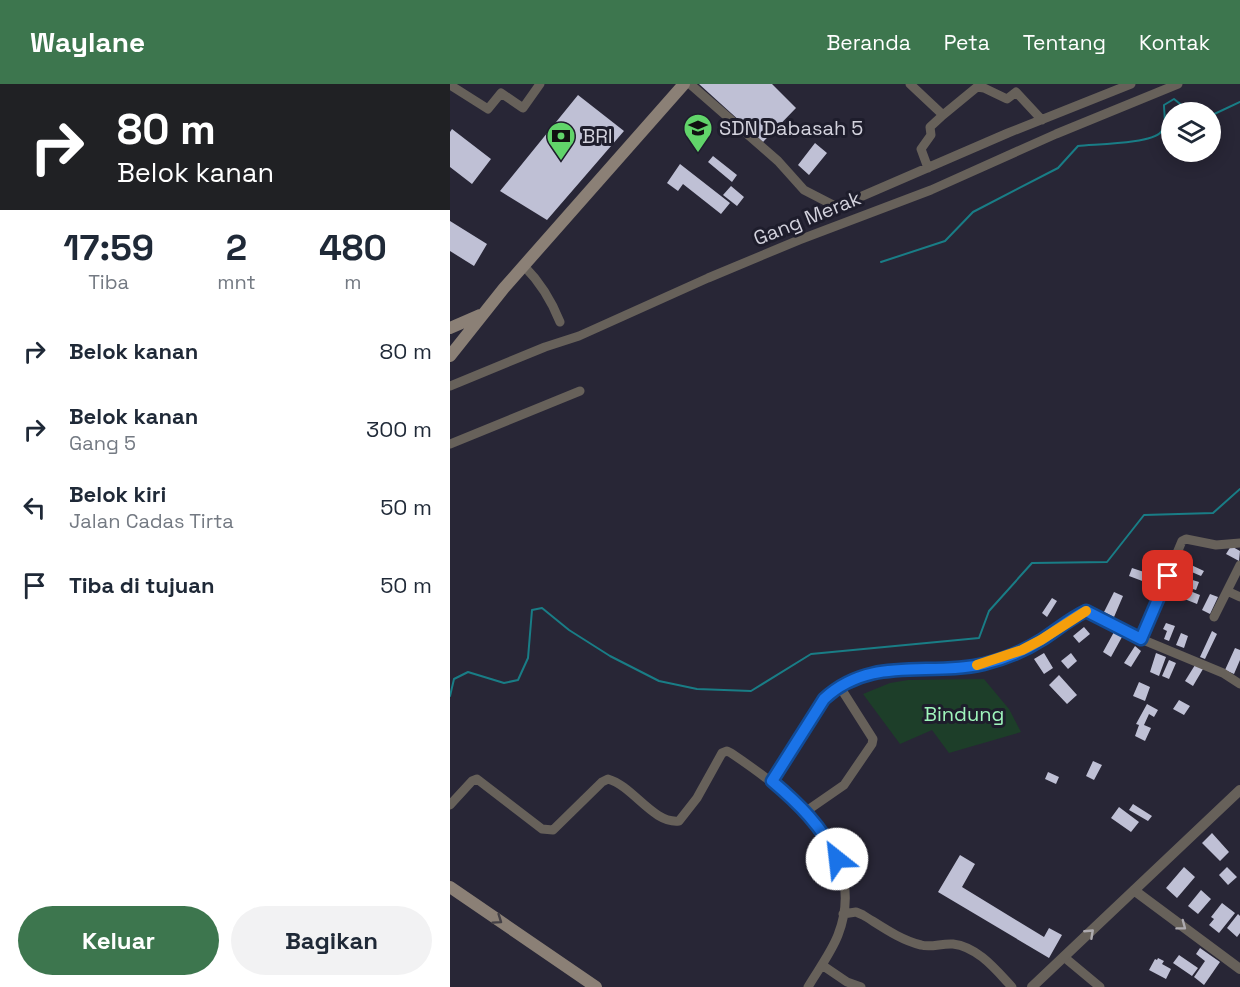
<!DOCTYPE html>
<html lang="id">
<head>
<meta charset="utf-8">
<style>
	:root { --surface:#fff; --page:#f2f2f3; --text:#1f2937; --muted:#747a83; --accent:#3d764e }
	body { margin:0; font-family:"Space Grotesk",sans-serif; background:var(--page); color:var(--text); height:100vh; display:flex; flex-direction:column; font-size:22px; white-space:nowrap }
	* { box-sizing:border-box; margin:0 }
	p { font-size:20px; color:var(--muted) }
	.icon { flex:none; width:33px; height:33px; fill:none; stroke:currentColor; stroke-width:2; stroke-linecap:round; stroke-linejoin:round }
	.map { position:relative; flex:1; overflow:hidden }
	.side { display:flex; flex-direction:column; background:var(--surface); width:450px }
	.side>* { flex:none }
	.guide { background:#202124; color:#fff; overflow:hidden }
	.controls { position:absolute; left:711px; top:18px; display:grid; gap:12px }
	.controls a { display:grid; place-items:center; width:60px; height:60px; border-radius:50%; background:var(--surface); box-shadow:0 3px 15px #0003; font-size:30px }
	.pin { position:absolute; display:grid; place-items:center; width:51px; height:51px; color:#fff; margin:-26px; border-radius:12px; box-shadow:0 3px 9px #0006 }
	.me { position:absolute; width:66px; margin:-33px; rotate:331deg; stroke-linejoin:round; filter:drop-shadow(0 0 4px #0008) }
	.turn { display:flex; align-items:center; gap:21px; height:126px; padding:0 18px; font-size:27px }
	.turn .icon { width:78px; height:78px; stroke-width:2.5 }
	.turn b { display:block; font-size:42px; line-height:51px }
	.eta { display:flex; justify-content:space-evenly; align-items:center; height:102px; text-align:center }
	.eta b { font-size:36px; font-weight:800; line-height:42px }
	.button { display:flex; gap:12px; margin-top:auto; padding:12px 18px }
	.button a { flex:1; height:69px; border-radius:36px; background:var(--accent); color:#fff; font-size:24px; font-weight:800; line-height:69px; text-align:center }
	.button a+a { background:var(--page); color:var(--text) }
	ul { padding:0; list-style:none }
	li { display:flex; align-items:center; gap:18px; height:78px; padding:0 18px }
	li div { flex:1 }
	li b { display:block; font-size:22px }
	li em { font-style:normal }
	header { display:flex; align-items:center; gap:36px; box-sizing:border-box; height:84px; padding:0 30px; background:var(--accent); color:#fff }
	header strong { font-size:28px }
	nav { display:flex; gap:33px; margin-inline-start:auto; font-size:21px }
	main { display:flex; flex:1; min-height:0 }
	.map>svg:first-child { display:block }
	.green { fill:#1d3e29 }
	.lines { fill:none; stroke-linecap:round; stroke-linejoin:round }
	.stream { stroke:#197d86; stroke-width:2 }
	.building { fill:#bfc0d5 }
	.minor { stroke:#67615a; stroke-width:9 }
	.tertiary { stroke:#67615a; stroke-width:10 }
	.secondary { stroke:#8b8076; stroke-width:12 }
	.oneway { stroke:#444046 }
	.oneway2 { stroke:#adaaaf }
	.route-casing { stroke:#114b97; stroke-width:15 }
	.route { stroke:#1a73e8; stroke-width:10 }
	.slow { stroke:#f59e0b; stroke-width:10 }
	.labels { text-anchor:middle; stroke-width:6; stroke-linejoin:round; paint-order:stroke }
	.poi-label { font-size:20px; fill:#d3d2dd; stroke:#1e1d2c; text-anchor:start }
	.street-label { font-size:20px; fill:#d3d2dd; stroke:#1e1d2c }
	.park-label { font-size:20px; fill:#9ff5bc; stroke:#1e1d2c }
</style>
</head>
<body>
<header>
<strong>Waylane</strong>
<nav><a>Beranda</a><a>Peta</a><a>Tentang</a><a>Kontak</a></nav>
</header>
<main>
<section class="side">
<div class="guide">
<div class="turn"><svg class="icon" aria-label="right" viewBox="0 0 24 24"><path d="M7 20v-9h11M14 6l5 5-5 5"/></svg><div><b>80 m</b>Belok kanan</div></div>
</div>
<div class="eta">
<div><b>17:59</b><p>Tiba</p></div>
<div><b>2</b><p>mnt</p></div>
<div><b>480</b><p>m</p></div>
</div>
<ul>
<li><svg class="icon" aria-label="right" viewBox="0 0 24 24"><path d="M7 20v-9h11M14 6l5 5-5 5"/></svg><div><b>Belok kanan</b></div><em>80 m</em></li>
<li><svg class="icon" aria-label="right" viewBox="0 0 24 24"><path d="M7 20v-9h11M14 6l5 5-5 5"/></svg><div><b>Belok kanan</b><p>Gang 5</p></div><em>300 m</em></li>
<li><svg class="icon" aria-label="left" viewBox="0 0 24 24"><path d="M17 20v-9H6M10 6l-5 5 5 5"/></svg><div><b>Belok kiri</b><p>Jalan Cadas Tirta</p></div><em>50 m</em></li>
<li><svg class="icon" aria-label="arrive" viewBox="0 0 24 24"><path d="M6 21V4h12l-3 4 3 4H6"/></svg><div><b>Tiba di tujuan</b></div><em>50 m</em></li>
</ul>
<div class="button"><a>Keluar</a><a>Bagikan</a></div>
</section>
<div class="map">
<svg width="790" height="903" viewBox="0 0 790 903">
	<rect width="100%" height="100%" fill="#282636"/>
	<!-- green -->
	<path class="green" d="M534 595 559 625 571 648 499 669 482 646 450 660 413 610 440 599 458 596Z"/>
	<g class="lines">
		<!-- stream -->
		<path class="stream" d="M760 32 790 18
			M431 178 495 157 523 128 608 84 628 62C645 60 701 60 711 48 717 40 714 30 714 21L724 15 740 28
			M0 612 4 595 18 588 54 599 68 596 78 574 82 526 92 524 119 546 160 572 209 597 247 605 301 607 361 570 529 554 539 527 582 479 657 478 694 431 763 429 790 405"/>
	</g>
	<!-- building -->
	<path class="building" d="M249 0H322L346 24 313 58Z
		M128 11 174 47 97 136 50 107Z
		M247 34 257 42 251 50 241 42Z
		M2 45 41 75 22 100 0 83V48Z
		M365 59 377 69 359 91 348 81Z
		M263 72 287 91 282 98 258 78Z
		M230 80 280 119 271 130 233 100 228 107 217 99Z
		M281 102 294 113 287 122 273 111Z
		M0 137 37 160 24 182 0 167Z
		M781 462 790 467 789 477 776 470Z
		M739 480 754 487 751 492 737 486Z
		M682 484 706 492 703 501 679 492Z
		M736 494 749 498 746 506 733 502Z
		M730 503 750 511 747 520 727 512Z
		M664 508 673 512 664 533 654 528Z
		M760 510 768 513 760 530 752 526Z
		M602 514 607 517 597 533 592 529Z
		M716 539 725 542 719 557 714 555 717 547 713 545Z
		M634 543 640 550 629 559 623 552Z
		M762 547 767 550 755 575 750 573Z
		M664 548 672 553 661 573 653 568Z
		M731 549 738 552 734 564 726 561Z
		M685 562 691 567 681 583 674 579Z
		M785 564 790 566V576L784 590 775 586Z
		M594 569 603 584 594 590 584 575Z
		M621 569 627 577 618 585 611 577Z
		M706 569 716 573 709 592 700 588Z
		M719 576 726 579 719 595 712 592Z
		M745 581 753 585 743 602 735 597Z
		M609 591 627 611 617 620 599 601Z
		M689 598 700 603 695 617 683 612Z
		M729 616 740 622 734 631 723 625Z
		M697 620 708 626 704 633 699 630 694 641 701 644 695 657 685 652 689 641 686 640Z
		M643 677 652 681 644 696 636 692Z
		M598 688 609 693 606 700 595 695Z
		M683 720 702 732 698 737 679 726Z
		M669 723 689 738 681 748 661 734Z
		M762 749 779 768 770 777 752 759Z
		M510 771 525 780 512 803 594 853 599 844 612 851 599 874 488 808Z
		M734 783 745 793 727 814 716 804Z
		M777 783 787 793 778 801 769 791Z
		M751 806 761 815 748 830 738 822Z
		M772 819 785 829 769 849 759 841 764 835 761 833Z
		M788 830 790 832V849L787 853 777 844Z
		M750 864 770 878 754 901 744 893 755 877 746 870Z
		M729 871 748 884 742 892 723 879Z
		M708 874 714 877 712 880 721 885 716 895 699 886 705 875 707 876Z"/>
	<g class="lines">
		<!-- minor -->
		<path class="minor" d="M240 0 328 77 354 106 387 123 558 49 681 0
			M460 0 493 31 527 3 534 4 557 15 566 8 592 36
			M0 1 38 25 51 9 73 24 90 0
			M478 84 471 65 481 51 480 43 493 31
			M74 182C89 197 102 218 110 238
			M0 302 95 263 129 252 258 194 349 156 481 106 606 50 728 0
			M0 360 130 307
			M790 481 777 507 790 513
			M764 533 777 507
			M691 555 732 457 736 455 766 461 790 459
			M322 697 374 615 399 597 435 586 513 583 534 580 572 566 591 556 636 527 691 555 773 589 790 600
			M0 721 22 697 27 695 92 745 103 746 152 698 158 695C183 702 203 740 229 737L247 714 272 669 277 667 281 669C340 709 420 769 388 851 381 869 368 886 358 903
			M355 728 394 701 422 660 423 655 390 603
			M393 830 406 828 413 831C431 842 450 856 471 861 481 864 492 859 503 860 528 863 546 886 562 903
			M614 873 650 903
			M372 881 397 898 411 903"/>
		<!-- tertiary -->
		<path class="tertiary" d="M685 807 790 885
			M582 903 790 706"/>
		<!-- secondary -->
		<path class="secondary" d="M0 244 30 231
			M0 272 54 204 234 0
			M0 803 146 903"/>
	</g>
	<!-- one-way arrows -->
	<defs><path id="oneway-chevron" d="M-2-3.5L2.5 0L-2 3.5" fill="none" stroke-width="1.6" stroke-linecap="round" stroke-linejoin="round" transform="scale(1.5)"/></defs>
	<use class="oneway" href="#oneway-chevron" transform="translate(48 836) rotate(35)"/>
	<g class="oneway2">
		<use href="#oneway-chevron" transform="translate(732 842) rotate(37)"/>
		<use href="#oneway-chevron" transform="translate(640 849) rotate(-43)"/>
	</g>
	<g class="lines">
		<!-- route casing -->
		<g class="route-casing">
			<path id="route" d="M387 775C373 743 348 719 322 697L374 615C421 571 478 593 534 580 554 575 576 566 593 555 608 545 621 534 636 527L691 555 718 492"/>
		</g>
		<!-- route -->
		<use href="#route" class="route"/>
		<!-- slow -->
		<path class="slow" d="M527 581 572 566 591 556 636 527"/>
	</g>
	<!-- icons -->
	<defs>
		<g id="school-pin" transform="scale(1.5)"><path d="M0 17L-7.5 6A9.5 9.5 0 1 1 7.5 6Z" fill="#61d46a" stroke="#1e1d2c"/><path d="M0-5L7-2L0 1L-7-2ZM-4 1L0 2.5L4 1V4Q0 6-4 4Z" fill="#111"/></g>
		<g id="bank-pin" transform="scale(1.5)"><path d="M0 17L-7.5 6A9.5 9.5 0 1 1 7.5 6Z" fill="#61d46a" stroke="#1e1d2c"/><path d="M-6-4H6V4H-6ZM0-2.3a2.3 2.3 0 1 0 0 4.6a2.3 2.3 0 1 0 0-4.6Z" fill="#111"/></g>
	</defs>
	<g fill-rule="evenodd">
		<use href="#school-pin" x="248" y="44"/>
		<use href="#bank-pin" x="111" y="52"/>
	</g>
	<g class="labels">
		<!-- poi labels -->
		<g class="poi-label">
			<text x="269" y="51">SDN Dabasah 5</text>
			<text x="132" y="59">BRI</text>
		</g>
		<!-- street labels -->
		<g class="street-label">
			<text transform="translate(357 134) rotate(-22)" y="7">Gang Merak</text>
		</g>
		<!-- park labels -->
		<g class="park-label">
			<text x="514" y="637">Bindung</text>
		</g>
	</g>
</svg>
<div class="controls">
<a><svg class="icon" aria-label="layers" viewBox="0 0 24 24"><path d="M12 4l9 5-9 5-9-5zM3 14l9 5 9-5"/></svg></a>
</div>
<div class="pin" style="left:718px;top:492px;background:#d93025"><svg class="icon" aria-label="arrive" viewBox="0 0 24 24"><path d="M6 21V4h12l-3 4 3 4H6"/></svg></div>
<svg class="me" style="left:387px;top:775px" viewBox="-20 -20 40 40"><circle r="19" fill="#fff"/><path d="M0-13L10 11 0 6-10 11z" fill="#1a73e8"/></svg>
</div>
</main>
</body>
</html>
